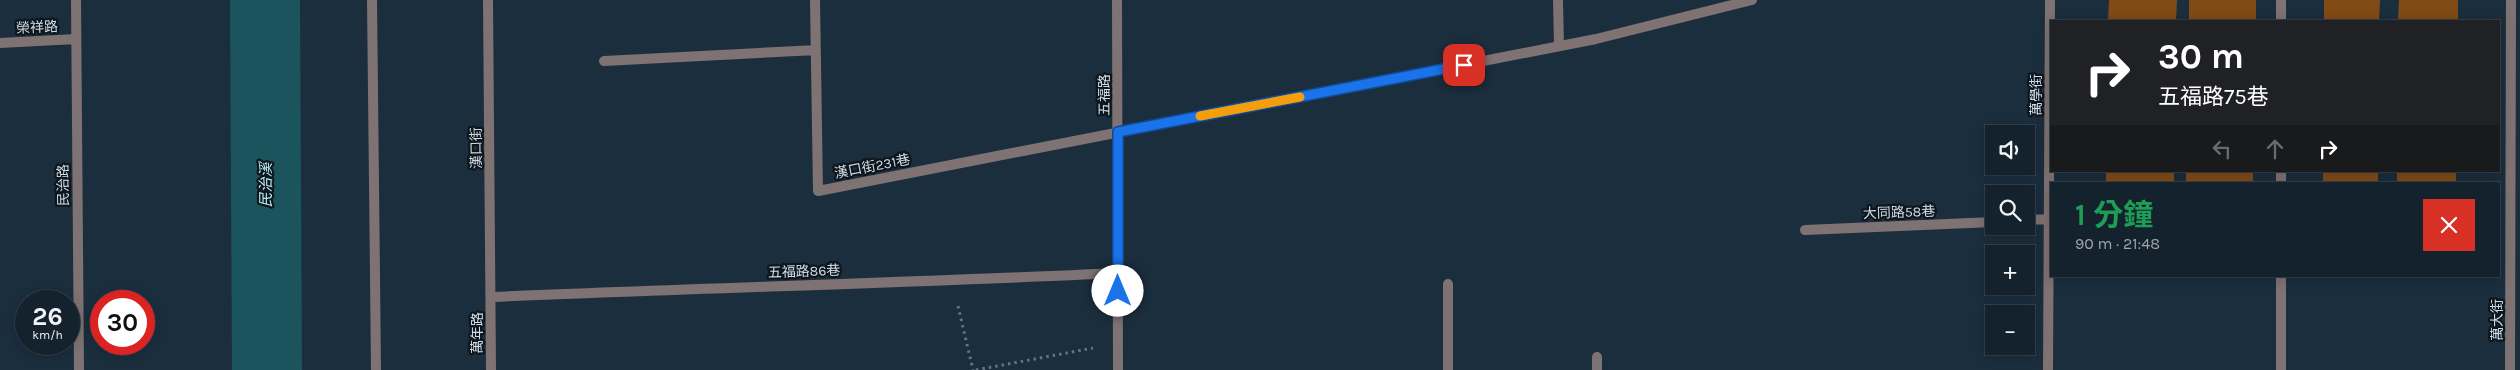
<!DOCTYPE html>
<html lang="zh-TW">
<head>
<meta charset="utf-8">
<style>
	:root { --surface:#14222e; --page:#212f3a; --text:#f1f3f6; --muted:#9da4aa; --line:#333f4a }
	body { margin:0; font-family:Karla,"Noto Sans TC",sans-serif; background:var(--page); color:var(--text); height:100vh; display:flex; flex-direction:column; font-size:19px; white-space:nowrap }
	* { box-sizing:border-box; margin:0 }
	p { font-size:16px; color:var(--muted) }
	.icon { flex:none; width:28px; height:28px; fill:none; stroke:currentColor; stroke-width:2; stroke-linecap:round; stroke-linejoin:round }
	.map { position:relative; flex:1; overflow:hidden }
	.details { position:absolute; left:2050px; top:182px; width:450px; height:95px; display:flex; flex-direction:column; background:var(--surface); border-radius:0px; box-shadow:0 2px 12px #0003,0 0 0 1px var(--line) }
	.details>* { flex:none }
	.hud { position:absolute; left:2050px; top:20px; width:450px; height:152px; border-radius:0px; box-shadow:0 2px 12px #0003,0 0 0 1px var(--line); background:#202124; color:#fff; overflow:hidden }
	.tools { position:absolute; left:1985px; top:125px; display:grid; gap:10px }
	.tools a { display:grid; place-items:center; width:50px; height:50px; border-radius:0px; background:var(--surface); box-shadow:0 2px 12px #0003,0 0 0 1px var(--line); font-size:25px }
	.speed { position:absolute; left:15px; top:290px; display:flex; gap:10px; font-size:25px; font-weight:700; text-align:center }
	.speed>* { display:grid; place-content:center; width:65px; height:65px; border-radius:50%; background:var(--surface); box-shadow:0 2px 12px #0003,0 0 0 1px var(--line); line-height:1 }
	.speed small { font-size:12px; font-weight:400 }
	.speed .limit { border:8px solid #d22; background:#fff; color:#111 }
	.pin { position:absolute; display:grid; place-items:center; width:42px; height:42px; color:#fff; margin:-21px; border-radius:10px; box-shadow:0 2px 8px #0006 }
	.me { position:absolute; width:55px; margin:-28px; rotate:0deg; stroke-linejoin:round; filter:drop-shadow(0 0 4px #0008) }
	.turn { display:flex; align-items:center; gap:18px; height:105px; padding:0 25px; font-size:22px }
	.turn .icon { width:65px; height:65px; stroke-width:2.5 }
	.turn b { display:block; font-size:35px; line-height:42px }
	.lanes { display:flex; align-items:center; height:48px; padding:0 25px; background:#0003; justify-content:center; gap:25px; direction:ltr }
	.lanes .off { opacity:.35 }
	.round { display:grid; place-items:center; flex:none; width:52px; height:52px; border-radius:0px; background:var(--page) }
	.summary { display:flex; align-items:center; justify-content:space-between; height:85px; padding:0 25px }
	h1 { font-size:30px; font-weight:700; line-height:38px; color:#1e9e55 }
	.map>svg:first-child { display:block }
	.lines { fill:none; stroke-linecap:round; stroke-linejoin:round }
	.river { stroke:#1c545d; stroke-width:70 }
	.building { fill:#814b15 }
	.path { stroke:#637381; stroke-width:3; stroke-dasharray:2.5 4; stroke-linecap:butt }
	.service { stroke:#7f7273; stroke-width:10 }
	.minor { stroke:#7f7273; stroke-width:10 }
	.route-casing { stroke:#114b97; stroke-width:12 }
	.route { stroke:#1a73e8; stroke-width:9 }
	.slow { stroke:#f59e0b; stroke-width:9 }
	.labels { text-anchor:middle; stroke-width:4.5; stroke-linejoin:round; paint-order:stroke }
	.street-label { font-size:14px; fill:#d1dde7; stroke:#0d161c }
	.water-label { font-size:15px; font-style:italic; fill:#bdeef7; stroke:#0d161c }
</style>
</head>
<body>
<div class="map">
<svg width="2520" height="370" viewBox="0 0 2520 370">
	<rect width="100%" height="100%" fill="#1b2e3e"/>
	<g class="lines">
		<!-- river -->
		<path class="river" d="M265 0 267 370"/>
	</g>
	<!-- building -->
	<path class="building" d="M2109 0H2177L2176 21H2108Z
		M2189 0H2256V21H2189Z
		M2324 0H2380L2379 21H2324Z
		M2399 0H2458V21H2398Z
		M2106 171H2174V184H2106Z
		M2186 171H2253V184H2186Z
		M2323 171H2378V182L2323 181Z
		M2397 171H2456V181H2397Z"/>
	<g class="lines">
		<!-- path -->
		<path class="path" d="M958 306 973 370
			M976 370 1093 348"/>
		<!-- service -->
		<path class="service" d="M372 0 376 370"/>
		<!-- minor -->
		<path class="minor" d="M76 0 79 370
			M488 0 491 370
			M815 0 818 191 1596 39 1752 0
			M1117 0 1118 370
			M1558 0 1559 46
			M2281 0V21
			M0 43 76 39
			M604 61 816 50
			M2281 171V184
			M2026 220 2051 219
			M1805 230 1994 222
			M2281 276V370
			M1448 284V370
			M491 297C700 288 909 283 1118 273
			M1597 370V357
			M2048 370 2050 0
			M2510 370 2511 0"/>
	</g>
	<g class="lines">
		<!-- route casing -->
		<g class="route-casing">
			<path id="route" d="M1118 291V132L1464 65"/>
		</g>
		<!-- route -->
		<use href="#route" class="route"/>
		<!-- slow -->
		<path class="slow" d="M1200 116 1300 97"/>
	</g>
	<g class="labels">
		<!-- street labels -->
		<g class="street-label">
			<text transform="translate(37 27) rotate(-3)" y="5">榮祥路</text>
			<text transform="translate(1104 95) rotate(-90)" y="5">五福路</text>
			<text transform="translate(2036 95) rotate(-90)" y="5">萬學街</text>
			<text transform="translate(476 148) rotate(-91)" y="5">漢口街</text>
			<text transform="translate(872 166) rotate(-11)" y="5">漢口街231巷</text>
			<text transform="translate(63 185) rotate(-91)" y="5">民治路</text>
			<text transform="translate(1899 212) rotate(-2)" y="5">大同路58巷</text>
			<text transform="translate(804 271) rotate(-2)" y="5">五福路86巷</text>
			<text transform="translate(2497 320) rotate(-90)" y="5">萬大街</text>
			<text transform="translate(477 333) rotate(-90)" y="5">萬年路</text>
		</g>
		<!-- water labels -->
		<g class="water-label">
			<text transform="translate(266 185) rotate(-90)" y="5">民治溪</text>
		</g>
	</g>
</svg>
<div class="tools">
<a><svg class="icon" aria-label="sound" viewBox="0 0 24 24"><path d="M4 9h4l5-4v14l-5-4H4zM17 9q2 3 0 6"/></svg></a>
<a><svg class="icon" aria-label="search" viewBox="0 0 24 24"><circle cx="10" cy="10" r="6"/><path d="M15 15l6 6"/></svg></a>
<a>+</a>
<a>−</a>
</div>
<div class="speed"><div>26<small>km/h</small></div><div class="limit">30</div></div>
<div class="pin" style="left:1464px;top:65px;background:#d93025"><svg class="icon" aria-label="arrive" viewBox="0 0 24 24"><path d="M6 21V4h12l-3 4 3 4H6"/></svg></div>
<svg class="me" style="left:1118px;top:291px" viewBox="-20 -20 40 40"><circle r="19" fill="#fff"/><path d="M0-13L10 11 0 6-10 11z" fill="#1a73e8"/></svg>
<div class="hud">
<div class="turn"><svg class="icon" aria-label="right" viewBox="0 0 24 24"><path d="M7 20v-9h11M14 6l5 5-5 5"/></svg><div><b>30 m</b>五福路75巷</div></div>
<div class="lanes"><svg class="icon off" aria-label="left" viewBox="0 0 24 24"><path d="M17 20v-9H6M10 6l-5 5 5 5"/></svg><svg class="icon off" aria-label="ahead" viewBox="0 0 24 24"><path d="M12 20V5M6 11l6-6 6 6"/></svg><svg class="icon" aria-label="right" viewBox="0 0 24 24"><path d="M7 20v-9h11M14 6l5 5-5 5"/></svg></div>
</div>
<section class="details">
<div class="summary"><div><h1>1 分鐘</h1><p>90 m · 21:48</p></div><a class="round" style="background:#d93025;color:#fff"><svg class="icon" aria-label="close" viewBox="0 0 24 24"><path d="M6 6l12 12M18 6L6 18"/></svg></a></div>
</section>
</div>
</body>
</html>
